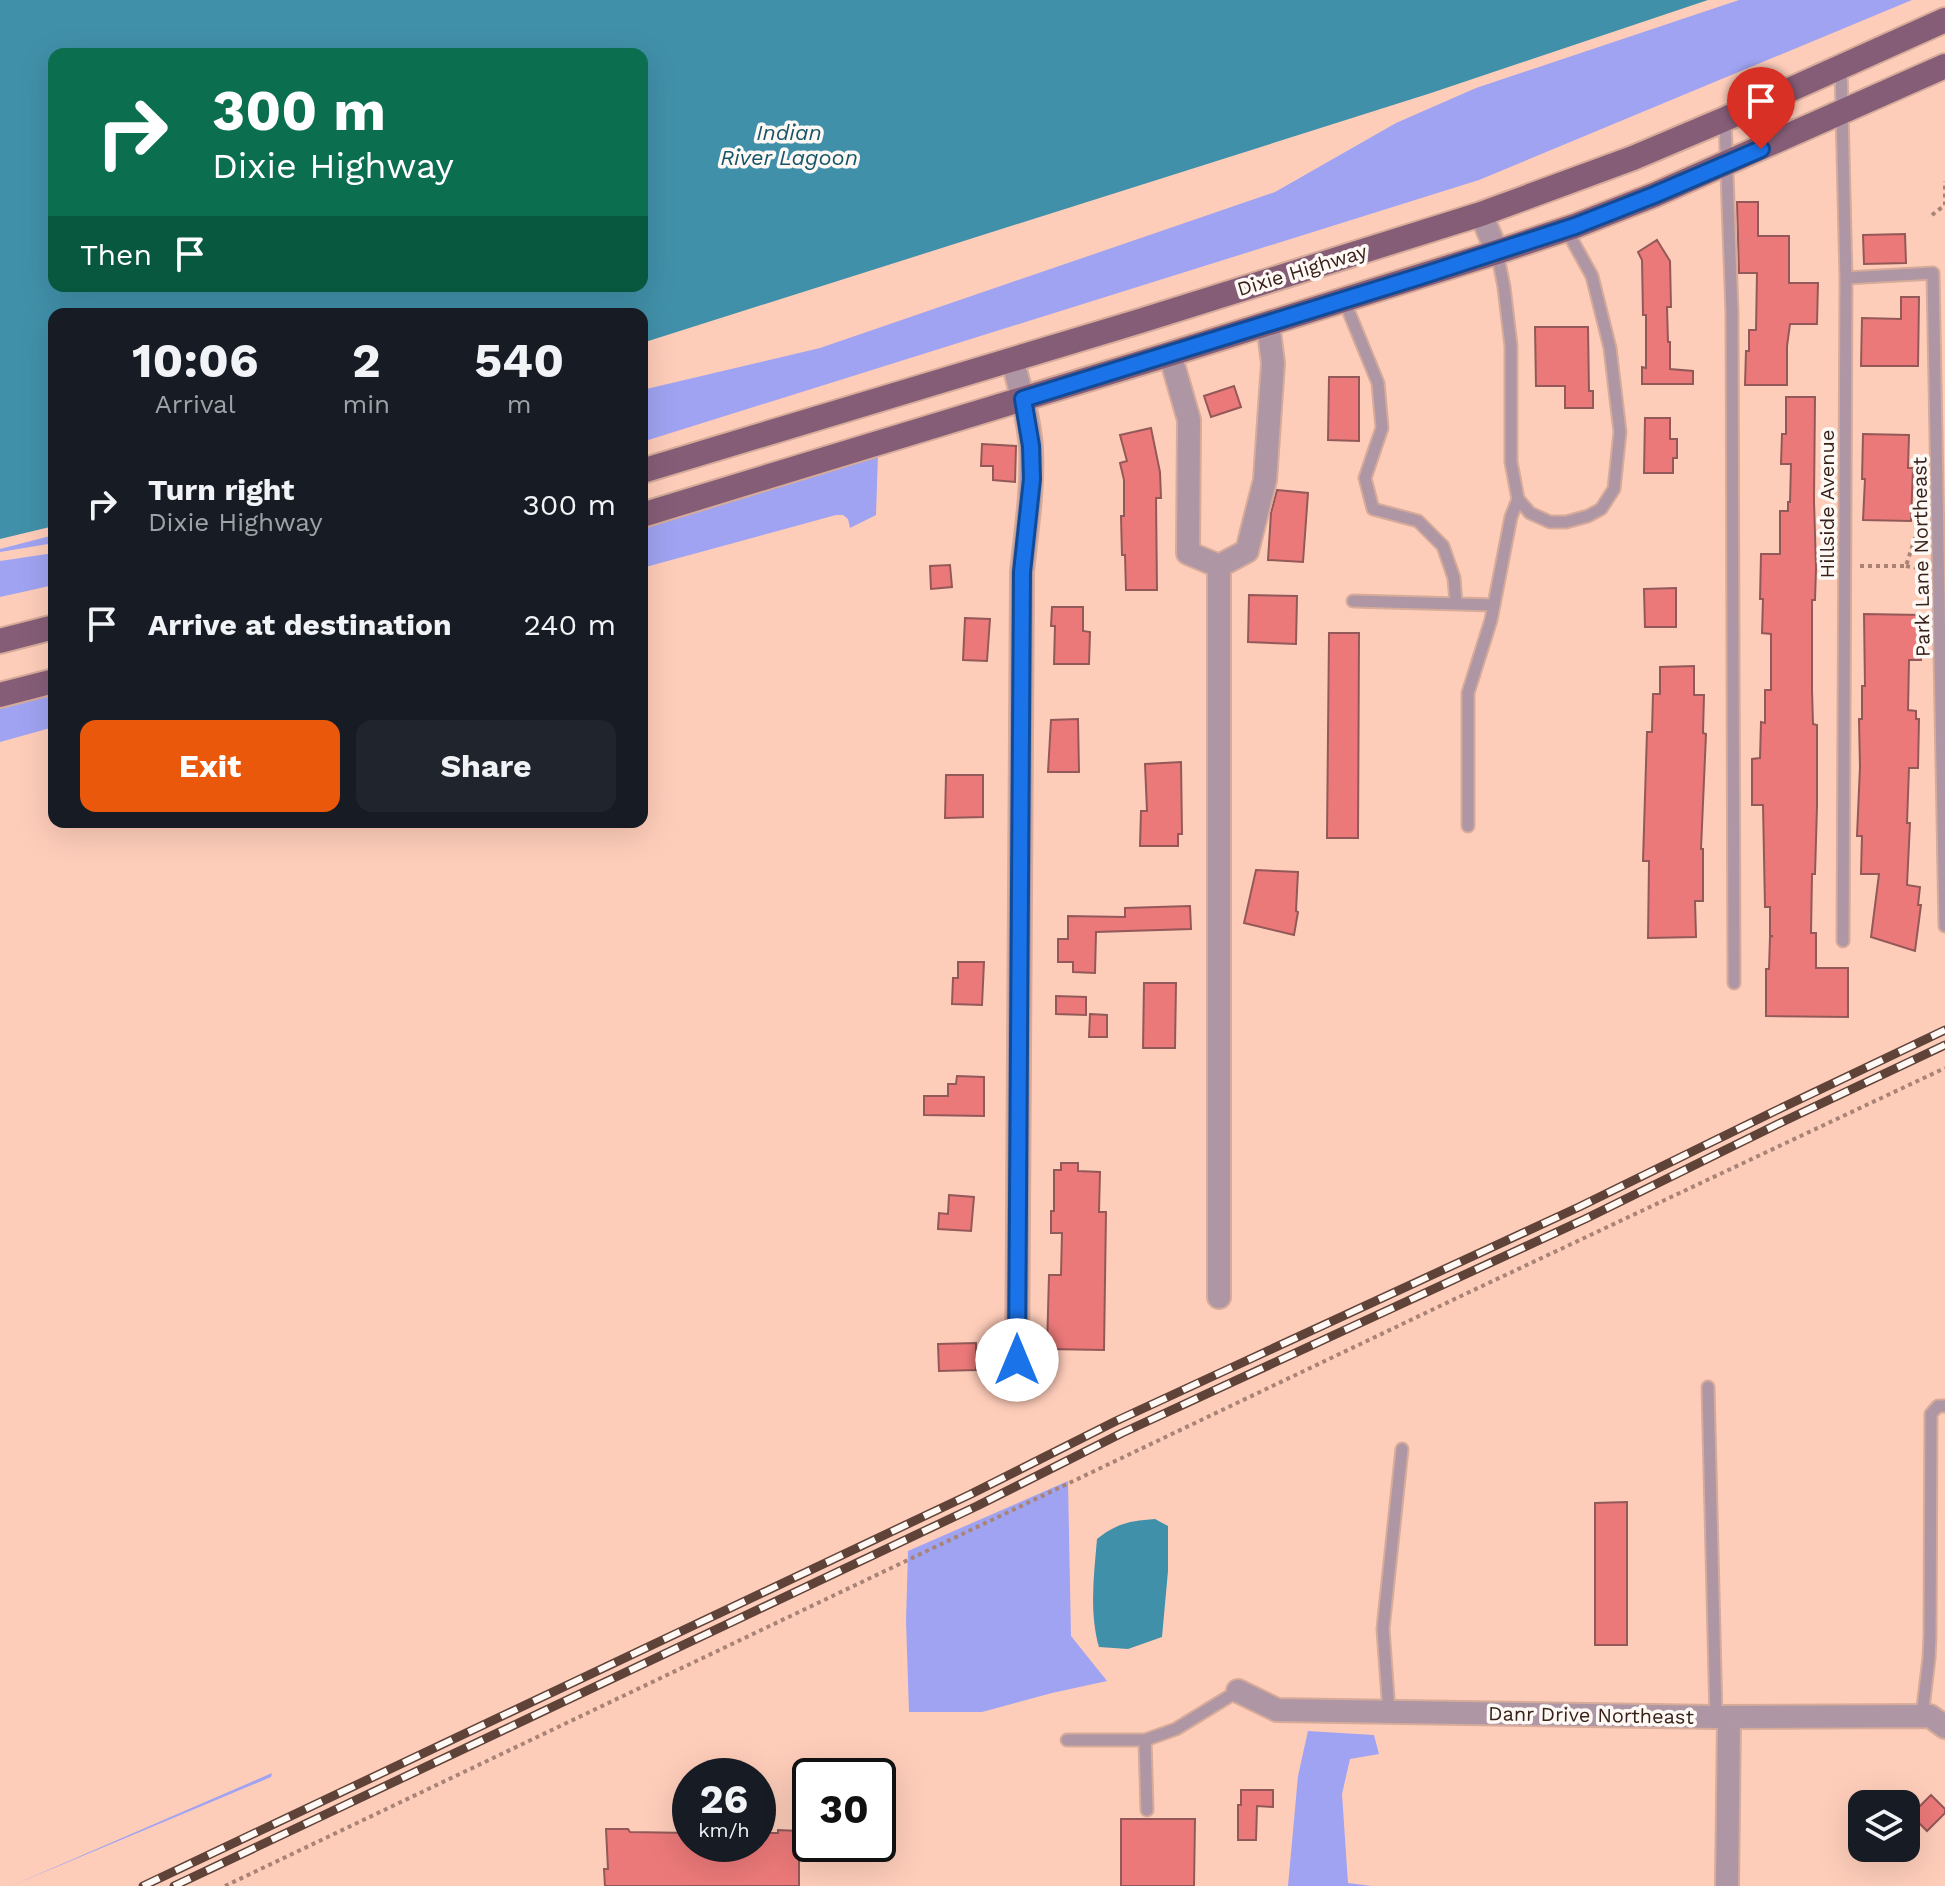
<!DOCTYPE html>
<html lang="en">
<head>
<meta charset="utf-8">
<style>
	:root { --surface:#171b24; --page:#20242c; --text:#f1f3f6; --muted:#9ea1a6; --accent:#ea580c }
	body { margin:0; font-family:"Work Sans",sans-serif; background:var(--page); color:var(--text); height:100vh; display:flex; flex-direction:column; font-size:30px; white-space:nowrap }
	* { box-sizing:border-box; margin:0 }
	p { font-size:26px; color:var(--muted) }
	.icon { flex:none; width:44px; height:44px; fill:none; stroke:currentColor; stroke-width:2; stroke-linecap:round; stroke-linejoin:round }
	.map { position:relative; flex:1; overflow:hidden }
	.details { position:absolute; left:48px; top:308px; width:600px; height:520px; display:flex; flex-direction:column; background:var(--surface); border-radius:16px; box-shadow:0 8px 32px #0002 }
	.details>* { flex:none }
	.guide { position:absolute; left:48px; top:48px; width:600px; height:244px; border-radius:16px; box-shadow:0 8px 32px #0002; background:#0b6e4f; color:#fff; overflow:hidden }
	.tools { position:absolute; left:1848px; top:1790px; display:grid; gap:16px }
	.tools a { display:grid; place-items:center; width:72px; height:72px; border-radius:16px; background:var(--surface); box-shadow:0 8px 32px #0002; font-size:40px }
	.speed { position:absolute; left:672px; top:1758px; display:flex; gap:16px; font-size:40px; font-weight:700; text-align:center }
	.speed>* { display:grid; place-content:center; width:104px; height:104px; border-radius:50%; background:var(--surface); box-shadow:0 8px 32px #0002; line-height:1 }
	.speed small { font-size:20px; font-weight:400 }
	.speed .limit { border:4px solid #111; border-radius:12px; background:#fff; color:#111 }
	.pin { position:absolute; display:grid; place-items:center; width:68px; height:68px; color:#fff; margin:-82px -34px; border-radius:50% 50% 50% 0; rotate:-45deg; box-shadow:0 0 8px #0007 }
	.pin .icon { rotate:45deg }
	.me { position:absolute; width:88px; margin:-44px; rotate:0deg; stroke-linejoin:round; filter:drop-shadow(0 0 6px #0008) }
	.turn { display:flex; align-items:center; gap:28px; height:168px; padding:0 32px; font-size:36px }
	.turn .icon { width:104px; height:104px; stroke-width:2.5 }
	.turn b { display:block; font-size:56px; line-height:68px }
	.then { display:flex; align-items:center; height:76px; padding:0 32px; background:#0003; gap:16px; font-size:30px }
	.eta { display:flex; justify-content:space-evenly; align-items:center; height:136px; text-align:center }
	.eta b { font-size:48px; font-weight:700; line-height:56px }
	.action { display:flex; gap:16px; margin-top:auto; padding:16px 32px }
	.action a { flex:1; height:92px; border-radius:16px; background:var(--accent); color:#fff; font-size:32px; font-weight:700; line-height:92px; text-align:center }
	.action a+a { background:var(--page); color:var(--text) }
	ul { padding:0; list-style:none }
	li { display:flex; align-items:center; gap:24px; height:120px; padding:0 32px }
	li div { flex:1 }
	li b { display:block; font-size:30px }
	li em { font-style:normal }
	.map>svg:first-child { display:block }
	.green { fill:#a0a3f1 }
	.water { fill:#4190a9; fill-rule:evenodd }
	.building { fill:#ec7979; stroke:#935958; stroke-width:2 }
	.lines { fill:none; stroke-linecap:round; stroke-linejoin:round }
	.lane-casing { stroke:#d6ab9a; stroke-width:15 }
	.street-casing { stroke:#d6ab9a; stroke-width:26 }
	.primary-casing { stroke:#d6ab9a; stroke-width:28 }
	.path { stroke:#a98375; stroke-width:4; stroke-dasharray:4 4; stroke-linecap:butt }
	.lane { stroke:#ae96a4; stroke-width:11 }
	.street { stroke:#ae96a4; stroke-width:22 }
	.primary { stroke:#865d77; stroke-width:24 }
	.rail-casing { stroke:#5f4339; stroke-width:9 }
	.rail { stroke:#fff9f6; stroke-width:6; stroke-dasharray:18; stroke-linecap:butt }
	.route-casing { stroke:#114b97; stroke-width:20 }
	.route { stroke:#1a73e8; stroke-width:14 }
	.labels { text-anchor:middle; stroke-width:7; stroke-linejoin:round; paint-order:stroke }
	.street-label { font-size:20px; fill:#382119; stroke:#fff9f6 }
	.water-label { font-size:22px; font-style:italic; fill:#155668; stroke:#fff9f6 }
</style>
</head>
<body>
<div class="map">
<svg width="1945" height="1886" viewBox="0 0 1945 1886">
	<rect width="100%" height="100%" fill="#fecdba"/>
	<!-- green -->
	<path class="green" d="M1739 0H1912L1479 180 642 442V390L820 348 1275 192 1396 123 1476 88Z
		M878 455 876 515 850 528 848 519 843 515H836L642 568V527Z
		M54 535V543L0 552V549Z
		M54 553V585L0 597V561Z
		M54 693V727L0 742V706Z
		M1068 1481 1071 1636 1107 1681 1052 1693 982 1712H909L906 1621 908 1551Z
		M1308 1731 1374 1735 1379 1754 1350 1759 1342 1794 1348 1883 1372 1886H1288L1298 1776Z
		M272 1773 271 1777 11 1886Z"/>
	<!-- water -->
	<path class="water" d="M0 0H1708L1431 93 642 343V314H54V526L0 539ZM54 54H642V286H54Z
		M1155 1519 1168 1526V1571L1162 1637 1128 1649 1099 1647C1089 1612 1094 1575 1097 1539 1117 1523 1130 1521 1155 1519Z"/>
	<!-- building -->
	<path class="building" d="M1737 202H1758V236H1789V283H1818L1817 324H1790L1787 346V385H1745L1746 351H1749V330H1756L1757 273H1739Z
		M1905 234 1906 263 1864 264 1863 235Z
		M1657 240 1670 261 1671 307H1667L1668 342H1670V369L1693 371V384H1642V367L1646 368V315H1643L1642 260 1638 252Z
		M1901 297H1919L1918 366H1861L1862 318 1901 319Z
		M1535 327H1588L1589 391H1593V408H1565V386H1536Z
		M1329 377H1359V441L1328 440Z
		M1234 386 1241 407 1211 417 1204 396Z
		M1786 397H1815L1814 501 1816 568 1815 600H1812V690L1813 724 1817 725V806L1815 874H1812L1811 933H1816V968H1848V1017L1766 1016V969H1769L1770 937 1773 936H1770V907H1765L1763 805H1752V759L1760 758 1761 722 1765 723V690H1771V634L1762 633 1763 599H1760L1761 554H1780V511H1788V502H1790L1791 464H1781L1782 434H1786Z
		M1645 418H1670V439H1677V458H1673V473H1644Z
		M1151 428 1160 472 1161 498H1156L1157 590H1126L1125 555H1122L1121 516H1124V480L1120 463 1127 461 1120 435Z
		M1863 434 1909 435 1908 468H1913L1911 521 1863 520 1865 479H1862Z
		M982 444 1016 446 1015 482 993 480V466H981Z
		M1277 490 1308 493 1303 562 1268 560 1271 513Z
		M950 565 952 587 931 589 930 566Z
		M1676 588V627H1645L1644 589Z
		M1249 595 1297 596 1296 644 1248 642Z
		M1052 607H1083V631L1090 632 1089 664H1054L1055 626H1051Z
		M1864 614 1921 615V660H1909L1908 710 1916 711V719H1919L1918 768H1909L1907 823H1910L1907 885 1920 887 1918 905H1921L1915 951 1871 937 1879 874H1861L1862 836H1857L1860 767 1859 719H1862V686H1865Z
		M965 618 990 619 987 661 963 660Z
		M1329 633H1359L1358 838H1327Z
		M1694 666V695H1704L1703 733 1706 734 1701 849H1703V901H1695L1696 937 1648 938 1649 861H1643L1647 732H1652L1653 694H1660V667Z
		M1078 719 1079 772H1048L1051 720Z
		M1181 762 1182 834H1178V846H1140L1141 811H1147L1145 764Z
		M946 775H983V817L945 818Z
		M1256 870 1298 872 1296 911 1298 912 1294 935 1244 923Z
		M1190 906 1191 929 1096 932 1095 973 1073 972V962H1058V939H1068V916L1125 917V908Z
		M958 962H984L982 1005 952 1004 953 978H958Z
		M1144 983H1176L1175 1048H1143Z
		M1056 996 1086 997V1015L1056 1014Z
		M1090 1014 1107 1015V1037H1089Z
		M957 1076 984 1077V1116L924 1115V1096H948V1084H956Z
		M1061 1163H1078V1171L1100 1172 1099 1212H1106L1104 1350 1047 1349 1049 1275H1061L1062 1233H1051V1211H1054V1170H1061Z
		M949 1195 974 1197 971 1231 938 1229 939 1213 948 1214Z
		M976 1343V1370L939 1371 938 1344Z
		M1627 1502V1645H1595V1503Z
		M1241 1790H1273V1807L1257 1806 1256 1840H1238V1805H1241Z
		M1931 1795 1945 1809V1813L1927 1831 1911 1815Z
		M1121 1819H1195L1194 1886H1121Z
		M606 1829H628L630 1832 690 1833V1844H758V1833H778V1830L799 1831V1886H605L604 1869H608Z"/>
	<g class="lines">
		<!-- lane casing -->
		<g class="lane-casing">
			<path id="lane" d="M1841 68 1846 278 1843 941
				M1725 120 1732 312 1734 983
				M1497 252 1504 287 1511 346V462L1518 499 1530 513 1550 522H1566L1588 516 1601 509 1614 489 1620 432 1610 348 1592 276 1566 229
				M1846 278 1933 273 1945 926
				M1344 300 1378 383 1382 428 1365 478 1373 509 1418 521 1443 546 1454 578 1456 603
				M1353 601 1494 605
				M1468 826V693L1491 620 1511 517 1518 499
				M1708 1387 1716 1717
				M1389 1712 1383 1629 1402 1449
				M1922 1716 1929 1658 1930 1636 1931 1414 1938 1406H1945
				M1067 1740H1145L1176 1729 1238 1691
				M1145 1740 1147 1810"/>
		</g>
		<!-- street casing -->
		<g class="street-casing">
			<path id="street" d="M1481 214 1497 252
				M1170 354 1189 420 1188 553 1219 566V1297
				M1012 359C1020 388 1029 419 1031 449 1033 490 1026 532 1022 572L1017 1375
				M1219 566 1247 551 1265 480 1273 363 1268 324
				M1238 1691 1277 1710 1716 1717 1930 1716 1945 1727
				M1727 1886 1729 1717"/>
		</g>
		<!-- primary casing -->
		<g class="primary-casing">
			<path id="primary" d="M642 471 1140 321 1481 214 1633 158 1725 119 1945 20
				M642 515 1170 354 1497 252 1575 226 1654 195 1945 66
				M0 641 54 627
				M0 695 54 681"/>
		</g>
		<!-- path -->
		<path class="path" d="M1932 215 1945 205V181
			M1860 566H1906L1921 519
			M1906 566 1923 569
			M225 1886 1461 1296 1945 1068"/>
		<!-- lane -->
		<use href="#lane" class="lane"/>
		<!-- street -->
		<use href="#street" class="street"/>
		<!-- primary -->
		<use href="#primary" class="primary"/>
		<!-- rail casing -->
		<g class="rail-casing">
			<path id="rail" d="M143 1886 971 1494 1116 1421 1579 1207 1775 1111 1945 1030
				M174 1886 977 1506 1122 1433 1585 1219 1780 1123 1945 1045"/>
		</g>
		<!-- rail -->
		<use href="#rail" class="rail"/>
	</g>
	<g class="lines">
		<!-- route casing -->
		<g class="route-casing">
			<path id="route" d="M1017 1360 1022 572 1032 479 1031 446 1023 399 1421 276 1575 226 1654 195 1761 149"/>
		</g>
		<!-- route -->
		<use href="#route" class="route"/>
	</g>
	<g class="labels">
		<!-- street labels -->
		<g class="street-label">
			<text transform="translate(1302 270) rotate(-17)" y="7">Dixie Highway</text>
			<text transform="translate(1827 504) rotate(-90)" y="7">Hillside Avenue</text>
			<text transform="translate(1921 557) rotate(-91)" y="7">Park Lane Northeast</text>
			<text transform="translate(1591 1715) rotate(1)" y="7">Danr Drive Northeast</text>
		</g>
		<!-- water labels -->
		<g class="water-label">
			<text x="789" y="140">Indian<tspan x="789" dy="25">River Lagoon</tspan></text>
		</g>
	</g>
</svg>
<div class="tools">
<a><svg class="icon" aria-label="layers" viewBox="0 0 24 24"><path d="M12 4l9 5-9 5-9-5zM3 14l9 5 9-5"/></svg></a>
</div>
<div class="speed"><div>26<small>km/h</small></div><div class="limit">30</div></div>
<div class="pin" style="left:1761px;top:149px;background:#d93025"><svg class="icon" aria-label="arrive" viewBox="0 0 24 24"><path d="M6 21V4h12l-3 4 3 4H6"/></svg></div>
<svg class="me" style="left:1017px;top:1360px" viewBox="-20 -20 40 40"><circle r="19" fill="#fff"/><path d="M0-13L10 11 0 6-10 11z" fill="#1a73e8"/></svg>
<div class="guide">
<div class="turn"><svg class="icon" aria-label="right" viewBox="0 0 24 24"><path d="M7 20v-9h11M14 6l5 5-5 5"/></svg><div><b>300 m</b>Dixie Highway</div></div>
<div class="then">Then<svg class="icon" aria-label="arrive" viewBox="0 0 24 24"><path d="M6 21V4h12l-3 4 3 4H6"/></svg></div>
</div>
<section class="details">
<div class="eta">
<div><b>10:06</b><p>Arrival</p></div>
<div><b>2</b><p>min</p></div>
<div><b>540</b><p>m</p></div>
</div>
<ul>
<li><svg class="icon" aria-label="right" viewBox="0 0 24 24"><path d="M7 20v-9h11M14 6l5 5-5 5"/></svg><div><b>Turn right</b><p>Dixie Highway</p></div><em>300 m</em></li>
<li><svg class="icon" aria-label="arrive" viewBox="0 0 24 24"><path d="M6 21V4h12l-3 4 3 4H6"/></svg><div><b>Arrive at destination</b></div><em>240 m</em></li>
</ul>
<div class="action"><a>Exit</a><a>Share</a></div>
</section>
</div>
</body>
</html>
